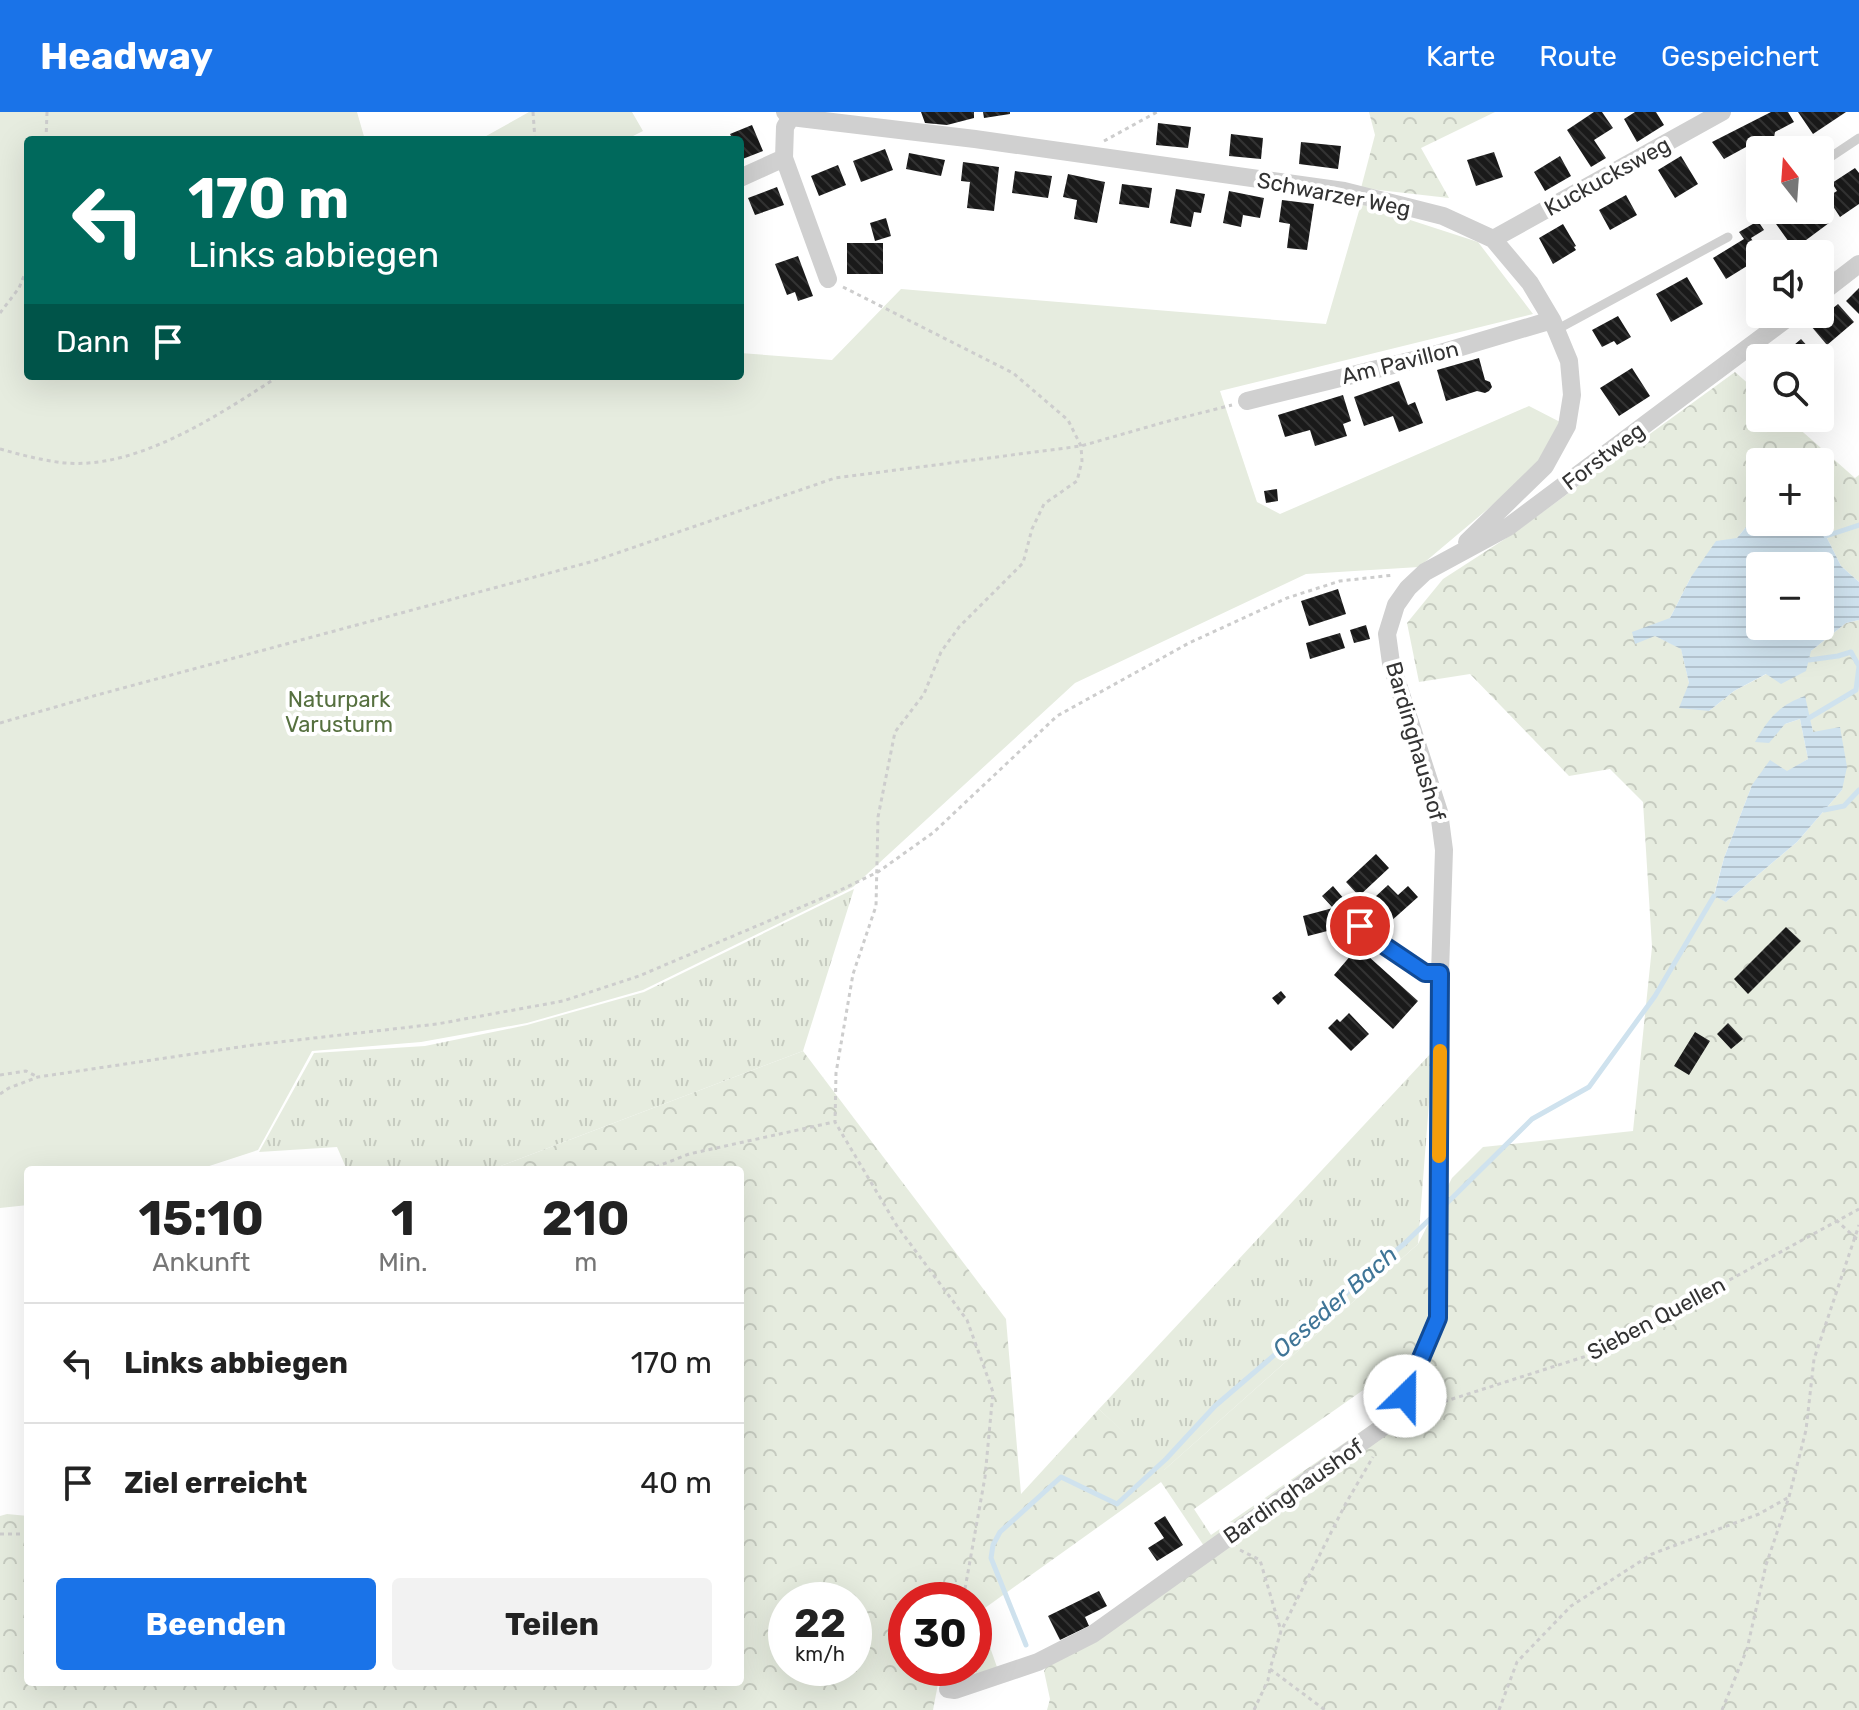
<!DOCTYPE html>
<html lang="de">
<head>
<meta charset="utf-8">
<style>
	:root { --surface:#fff; --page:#f2f2f2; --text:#222; --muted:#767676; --line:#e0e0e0; --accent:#1a73e8 }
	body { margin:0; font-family:Rubik,sans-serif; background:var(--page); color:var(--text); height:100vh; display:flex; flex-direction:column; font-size:30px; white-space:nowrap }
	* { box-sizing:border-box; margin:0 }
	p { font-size:26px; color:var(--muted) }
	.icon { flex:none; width:44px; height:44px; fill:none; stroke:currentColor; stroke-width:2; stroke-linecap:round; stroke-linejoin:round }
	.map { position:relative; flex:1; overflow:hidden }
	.panel { position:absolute; left:24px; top:1054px; width:720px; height:520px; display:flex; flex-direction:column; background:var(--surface); border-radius:8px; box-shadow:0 8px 32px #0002 }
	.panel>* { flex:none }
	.hud { position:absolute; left:24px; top:24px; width:720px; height:244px; border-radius:8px; box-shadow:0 8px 32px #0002; background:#00695c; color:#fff; overflow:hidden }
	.needle { width:52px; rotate:343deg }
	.fabs { position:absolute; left:1746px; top:24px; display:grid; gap:16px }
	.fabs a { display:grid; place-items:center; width:88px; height:88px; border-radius:8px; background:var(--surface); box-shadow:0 8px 32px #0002; font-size:40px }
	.speed { position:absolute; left:768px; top:1470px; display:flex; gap:16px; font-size:40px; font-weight:700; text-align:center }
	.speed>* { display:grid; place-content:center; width:104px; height:104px; border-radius:50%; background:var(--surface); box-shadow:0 8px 32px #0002; line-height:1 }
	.speed small { font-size:20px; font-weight:400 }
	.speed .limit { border:12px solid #d22; background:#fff; color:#111 }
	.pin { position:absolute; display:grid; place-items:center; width:68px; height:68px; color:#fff; margin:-34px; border:4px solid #fff; border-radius:50%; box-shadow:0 2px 8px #0007 }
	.me { position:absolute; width:88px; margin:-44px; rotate:23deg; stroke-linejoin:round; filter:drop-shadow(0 0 6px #0008) }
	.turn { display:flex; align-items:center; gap:28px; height:168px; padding:0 32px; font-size:36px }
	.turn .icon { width:104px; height:104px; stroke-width:2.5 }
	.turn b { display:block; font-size:56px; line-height:68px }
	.then { display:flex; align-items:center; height:76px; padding:0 32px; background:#0003; gap:16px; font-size:30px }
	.eta { display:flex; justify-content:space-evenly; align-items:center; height:136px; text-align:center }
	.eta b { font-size:48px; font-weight:700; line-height:56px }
	.primary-button { display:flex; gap:16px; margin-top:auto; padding:16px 32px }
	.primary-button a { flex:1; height:92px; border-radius:8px; background:var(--accent); color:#fff; font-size:32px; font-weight:700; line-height:92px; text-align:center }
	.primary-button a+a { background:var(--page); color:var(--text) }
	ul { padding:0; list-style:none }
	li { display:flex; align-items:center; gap:24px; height:120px; padding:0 32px; border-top:2px solid var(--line) }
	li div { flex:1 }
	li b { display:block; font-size:30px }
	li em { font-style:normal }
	header { display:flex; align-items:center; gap:48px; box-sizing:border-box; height:112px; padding:0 40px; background:var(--accent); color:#fff }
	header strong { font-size:38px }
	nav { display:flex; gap:44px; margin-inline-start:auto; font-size:28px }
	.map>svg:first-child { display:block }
	.grass { fill:url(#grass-tufts) }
	.forest { fill:url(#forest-crowns); fill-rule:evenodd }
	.pitch { fill:#e6ecdf }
	.water { fill:url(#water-rules); fill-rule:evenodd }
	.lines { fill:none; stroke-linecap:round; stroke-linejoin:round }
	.stream { stroke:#cfe2ee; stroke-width:5 }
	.building { fill:url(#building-back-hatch) }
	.path { stroke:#cdcdcd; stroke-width:3; stroke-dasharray:4 4; stroke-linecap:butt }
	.service { stroke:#d0d0d0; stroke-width:9 }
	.minor { stroke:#d0d0d0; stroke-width:18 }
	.route-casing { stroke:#114b97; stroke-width:20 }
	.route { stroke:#1a73e8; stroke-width:14 }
	.slow { stroke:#f59e0b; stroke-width:14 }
	.labels { text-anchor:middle; stroke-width:8; stroke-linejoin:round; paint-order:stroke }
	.street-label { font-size:22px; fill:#333; stroke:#fff }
	.park-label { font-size:22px; fill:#56703f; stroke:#fff }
	.water-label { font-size:24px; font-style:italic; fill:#3f7597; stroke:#fff }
</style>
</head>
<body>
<header>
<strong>Headway</strong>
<nav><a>Karte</a><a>Route</a><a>Gespeichert</a></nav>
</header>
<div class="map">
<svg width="1859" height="1598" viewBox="0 0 1859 1598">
	<defs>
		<pattern id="grass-tufts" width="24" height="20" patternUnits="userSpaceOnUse" patternTransform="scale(2)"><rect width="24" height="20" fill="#e6ecdf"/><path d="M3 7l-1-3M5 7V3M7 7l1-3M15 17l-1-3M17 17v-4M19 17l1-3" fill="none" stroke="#c6cbc0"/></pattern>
		<pattern id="forest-crowns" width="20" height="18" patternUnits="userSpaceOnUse" patternTransform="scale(2)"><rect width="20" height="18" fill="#e6ecdf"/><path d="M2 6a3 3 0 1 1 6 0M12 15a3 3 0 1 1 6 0" fill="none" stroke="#c6cbc0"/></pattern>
		<pattern id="water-rules" width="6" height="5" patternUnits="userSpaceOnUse" patternTransform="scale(2)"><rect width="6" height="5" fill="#cfe2ee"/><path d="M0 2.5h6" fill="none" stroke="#b2c2cd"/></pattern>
		<pattern id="building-back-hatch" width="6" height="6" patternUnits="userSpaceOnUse" patternTransform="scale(2)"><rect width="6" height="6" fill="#1a1a1a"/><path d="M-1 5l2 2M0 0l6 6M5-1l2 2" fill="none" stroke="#333"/></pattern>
	</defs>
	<rect width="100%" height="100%" fill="#fff"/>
	<!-- grass -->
	<path class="grass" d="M854 777 803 939 490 1058H347L337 1035 259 1040 314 941 425 934 527 913 644 880Z
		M1433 939 1418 1132 1163 1359 1099 1297Z"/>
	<!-- forest -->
	<path class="forest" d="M1369 0H1495L1421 36 1449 86 1361 76 1375 23Z
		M1735 260 1760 282V306H1787L1855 366 1859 363V470L1841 454 1819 410 1820 350H1760V398L1737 426 1691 465 1670 506 1655 524 1681 536 1689 571 1709 599 1734 579 1811 539 1846 511 1859 508V1598H1047L1050 1587 1044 1559 1048 1552 1204 1434 1161 1370 978 1501 998 1558C984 1561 966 1571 958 1556H974V1488H906V1556H941L933 1598H0V1404L7 1402 28 1404V1570H740V1058H490L803 939 1006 1207 1021 1382 1099 1297 1164 1358 1418 1132 1452 1066 1483 1035 1633 1019 1652 835 1643 690 1610 657 1569 664 1470 562 1419 570 1407 511 1443 467 1511 423ZM1804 585 1813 620 1842 678 1797 730 1726 790 1714 783 1724 746 1752 673 1787 660 1808 647 1800 607 1785 612ZM1376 1269 1395 1296 1211 1423 1194 1397ZM786 1488H854V1556H786Z"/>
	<!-- pitch -->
	<path class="pitch" d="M0 0H357L365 28H28V264H740V241L832 248 901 177 1326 212 1361 92 1478 130 1533 202 1220 279 1257 390 1280 402 1529 294 1562 311 1540 353 1419 455 1306 462 1075 571 853 775 643 878 527 911 421 930 312 939 258 1038 197 1058H28V1093L0 1096Z
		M529 0H632L643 19 625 28H479Z"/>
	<!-- water -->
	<path class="water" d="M1760 398V410H1819L1841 454 1859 470V508L1846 511 1811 539 1806 559 1781 572 1766 562 1734 579 1709 599 1679 596 1689 571 1681 537 1655 524 1635 532 1632 520 1670 506 1691 465 1716 429 1737 426ZM1760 454H1820V514H1760Z
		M1805 584 1813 620 1840 615 1847 655 1842 678 1797 730 1726 790 1714 784 1724 746 1752 673 1770 648 1787 659 1808 647 1800 607 1785 612 1769 631 1755 630C1768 607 1779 593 1805 584Z"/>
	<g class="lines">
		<!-- stream -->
		<path class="stream" d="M1826 424 1859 413
			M1809 548 1838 544 1851 540 1859 554
			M1809 606 1856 578 1859 554
			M1824 698 1844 694 1859 678
			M1444 1094 1532 1007 1589 975 1655 884 1714 784
			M1026 1533 991 1446 993 1433 1000 1420 1061 1365 1117 1392 1166 1347 1215 1294 1405 1131 1433 1104"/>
	</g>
	<!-- building -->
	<path class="building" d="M921 0H974V6L947 13 925 11Z
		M983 0H1010V2L984 6Z
		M1594 0H1602L1613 16 1594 28 1606 46 1591 55 1567 18Z
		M1635 0H1656L1664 13 1637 30 1624 7Z
		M1771 0H1788L1794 10 1775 20 1772 38H1760V50H1755L1746 35 1724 47 1712 30Z
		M1798 0H1846L1813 22Z
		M1158 11 1191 15 1188 36 1156 33Z
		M752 13 763 39 740 48V28H733L730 22Z
		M1231 22 1263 26 1261 47 1229 44Z
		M1301 30 1341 34 1338 57 1299 52Z
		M885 37 893 58 861 70 853 49Z
		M1494 40 1503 65 1476 74 1467 48Z
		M909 41 945 48 941 64 906 57Z
		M1560 44 1571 64 1545 79 1534 60Z
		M1681 44 1698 72 1675 86 1658 58Z
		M963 50 999 55 994 99 967 96 970 70 961 69Z
		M838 53 846 73 819 84 811 64Z
		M1855 56 1859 61V92L1840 105 1827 85 1837 79 1832 71Z
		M1015 59 1052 64 1048 86 1012 81Z
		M1068 62 1105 70 1097 111 1074 107 1077 88 1063 85Z
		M1122 72 1152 76 1149 96 1119 92Z
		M777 75 784 93 755 103 748 86Z
		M1176 77 1205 82 1201 101 1194 100 1191 115 1170 111Z
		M1229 79 1264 86 1260 106 1243 103 1241 115 1223 111Z
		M1626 83 1637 103 1610 118 1599 98Z
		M1282 88 1314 92 1307 138 1287 136 1290 112 1279 110Z
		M1780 98H1820L1829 111 1794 137 1771 105Z
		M886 106 891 124 875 129 870 111Z
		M1758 109 1764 118 1751 126 1760 142V146L1726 167 1713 146 1744 127 1739 120Z
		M1563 112 1576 134 1574 135 1576 138 1553 152 1539 126Z
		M847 131H883V162H847Z
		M798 144 813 184 798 189 795 180 787 183 775 152Z
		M1687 165 1703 192 1671 210 1656 182Z
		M1859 176V202L1846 189Z
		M1838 192 1854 210 1827 233 1811 214Z
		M1618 204 1631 225 1617 233 1614 229 1602 235 1592 218Z
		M1801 227 1818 246H1779Z
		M1479 246 1485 268 1490 270 1492 275 1489 279 1485 281 1477 279 1446 289 1437 258Z
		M1632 256 1650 284 1619 304 1600 276Z
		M1399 269 1408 293 1415 290 1423 311 1399 320 1393 304 1364 314 1354 285Z
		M1343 283 1351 309 1343 312 1347 324 1315 334 1310 318 1285 325 1278 303Z
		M1277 377 1278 389 1266 391 1264 379Z
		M1338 477 1346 502 1309 514 1301 489Z
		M1366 513 1370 527 1354 531 1350 518Z
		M1340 521 1345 536 1310 547 1306 531Z
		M1376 742 1389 756 1359 784 1346 770Z
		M1388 773 1398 783 1408 774 1418 785 1380 819 1361 798Z
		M1333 774 1345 788 1334 798 1339 816 1308 824 1303 804 1333 796 1322 784Z
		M1786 815 1801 829 1748 882 1734 867Z
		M1358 835 1418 889 1393 917 1334 863Z
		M1281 879 1286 885 1278 893 1272 886Z
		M1349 901 1369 922 1351 939 1328 916 1337 907 1340 910Z
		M1728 911 1743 927 1731 937 1717 922Z
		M1695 920 1710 929 1689 963 1674 954Z
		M1165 1404 1183 1433 1157 1449 1148 1436 1164 1426 1154 1411Z
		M1099 1479 1107 1494 1085 1505 1089 1514 1060 1528 1048 1504Z"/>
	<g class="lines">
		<!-- path -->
		<path class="path" d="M533 0 535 28
			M46 28 47 0
			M1104 29 1157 0
			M843 175 1013 261 1068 308 1081 334 1082 349 1077 369 1044 392 1032 417 1023 451 959 515 941 540 924 582 895 620 878 705 876 794 853 862 836 961 835 1010 897 1114 967 1208 993 1280 985 1365 963 1488
			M0 201 19 176 28 154
			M0 337C22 343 44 349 66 351 139 357 220 302 279 264
			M0 611 97 583 594 449 835 366 1081 334 1165 310 1232 293
			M0 963 26 959 38 965
			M0 982 9 976 38 965 253 933 437 912 563 889 639 864 832 782 878 760 934 720 1057 604 1189 531 1287 486 1340 469 1394 463
			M648 1058 689 1042 834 1010
			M1836 1108 1859 1129
			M1421 1297 1596 1241 1859 1097
			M0 1422H28
			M1240 1438 1260 1448 1281 1519
			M1270 1557 1325 1598
			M1254 1598 1268 1568 1270 1557 1281 1519 1346 1391 1373 1345
			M1499 1598 1517 1550 1571 1494 1652 1442 1759 1402 1789 1385
			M1722 1598 1747 1537 1766 1453 1789 1385 1806 1318 1814 1247 1859 1113"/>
		<!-- service -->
		<path class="service" d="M1820 52 1859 26
			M1820 62 1825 70
			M1556 218 1728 125
			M1360 814 1382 832 1425 861H1440"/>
		<!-- minor -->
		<path class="minor" d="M785 0 791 5 975 27 1344 79 1443 104 1493 127 1530 171 1552 208 1569 249 1572 283 1567 314 1545 354 1467 430
			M791 5 785 15 784 46 828 167
			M740 66 784 46
			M1493 127 1722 0
			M1820 182 1859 152
			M1247 289 1434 243 1552 208
			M948 1577 955 1578 1038 1550 1093 1522 1397 1305 1438 1206 1440 861 1444 738 1439 700 1391 551 1387 522 1396 493 1408 476 1425 460 1508 415 1793 202"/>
	</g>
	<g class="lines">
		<!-- route casing -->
		<g class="route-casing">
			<path id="route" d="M1360 814 1382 832 1425 861H1440L1438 1206 1405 1284"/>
		</g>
		<!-- route -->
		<use href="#route" class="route"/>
		<!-- slow -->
		<path class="slow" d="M1439 1044 1440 939"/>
	</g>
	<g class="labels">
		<!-- street labels -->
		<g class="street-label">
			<text transform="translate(1607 64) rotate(-29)" y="8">Kuckucksweg</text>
			<text transform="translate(1334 82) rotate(11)" y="8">Schwarzer Weg</text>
			<text transform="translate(1400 250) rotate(-14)" y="8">Am Pavillon</text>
			<text transform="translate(1603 344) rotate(-37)" y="8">Forstweg</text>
			<text transform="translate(1416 629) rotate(74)" y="8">Bardinghaushof</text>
			<text transform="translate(1656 1206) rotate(-28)" y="8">Sieben Quellen</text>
			<text transform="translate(1293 1379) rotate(-35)" y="8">Bardinghaushof</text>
		</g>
		<!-- park labels -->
		<g class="park-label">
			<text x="339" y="595">Naturpark<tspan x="339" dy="25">Varusturm</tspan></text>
		</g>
		<!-- water labels -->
		<g class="water-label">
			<text transform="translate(1335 1190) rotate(-41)" y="8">Oeseder Bach</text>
		</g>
	</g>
</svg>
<div class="fabs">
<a><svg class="needle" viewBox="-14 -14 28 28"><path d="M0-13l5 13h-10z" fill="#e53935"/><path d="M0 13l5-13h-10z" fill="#767676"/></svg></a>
<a><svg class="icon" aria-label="sound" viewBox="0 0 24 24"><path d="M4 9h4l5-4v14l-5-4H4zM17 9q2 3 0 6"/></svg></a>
<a><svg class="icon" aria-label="search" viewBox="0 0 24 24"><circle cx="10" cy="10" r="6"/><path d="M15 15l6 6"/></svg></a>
<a>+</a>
<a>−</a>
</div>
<div class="speed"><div>22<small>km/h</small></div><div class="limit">30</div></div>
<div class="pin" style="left:1360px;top:814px;background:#d93025"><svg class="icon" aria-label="arrive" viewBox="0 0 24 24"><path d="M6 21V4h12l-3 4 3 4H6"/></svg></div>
<svg class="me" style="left:1405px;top:1284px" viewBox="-20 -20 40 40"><circle r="19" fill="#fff"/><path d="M0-13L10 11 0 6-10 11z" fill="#1a73e8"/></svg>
<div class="hud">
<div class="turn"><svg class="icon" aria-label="left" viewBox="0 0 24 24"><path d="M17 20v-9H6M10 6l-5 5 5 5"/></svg><div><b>170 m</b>Links abbiegen</div></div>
<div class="then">Dann<svg class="icon" aria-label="arrive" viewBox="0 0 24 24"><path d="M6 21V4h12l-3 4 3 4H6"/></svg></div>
</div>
<section class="panel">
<div class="eta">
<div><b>15:10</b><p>Ankunft</p></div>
<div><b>1</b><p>Min.</p></div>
<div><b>210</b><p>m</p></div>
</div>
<ul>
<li><svg class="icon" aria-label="left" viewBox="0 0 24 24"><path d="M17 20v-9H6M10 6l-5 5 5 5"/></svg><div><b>Links abbiegen</b></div><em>170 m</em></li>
<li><svg class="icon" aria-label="arrive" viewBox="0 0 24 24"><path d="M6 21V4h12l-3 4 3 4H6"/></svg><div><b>Ziel erreicht</b></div><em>40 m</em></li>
</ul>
<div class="primary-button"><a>Beenden</a><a>Teilen</a></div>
</section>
</div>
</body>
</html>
